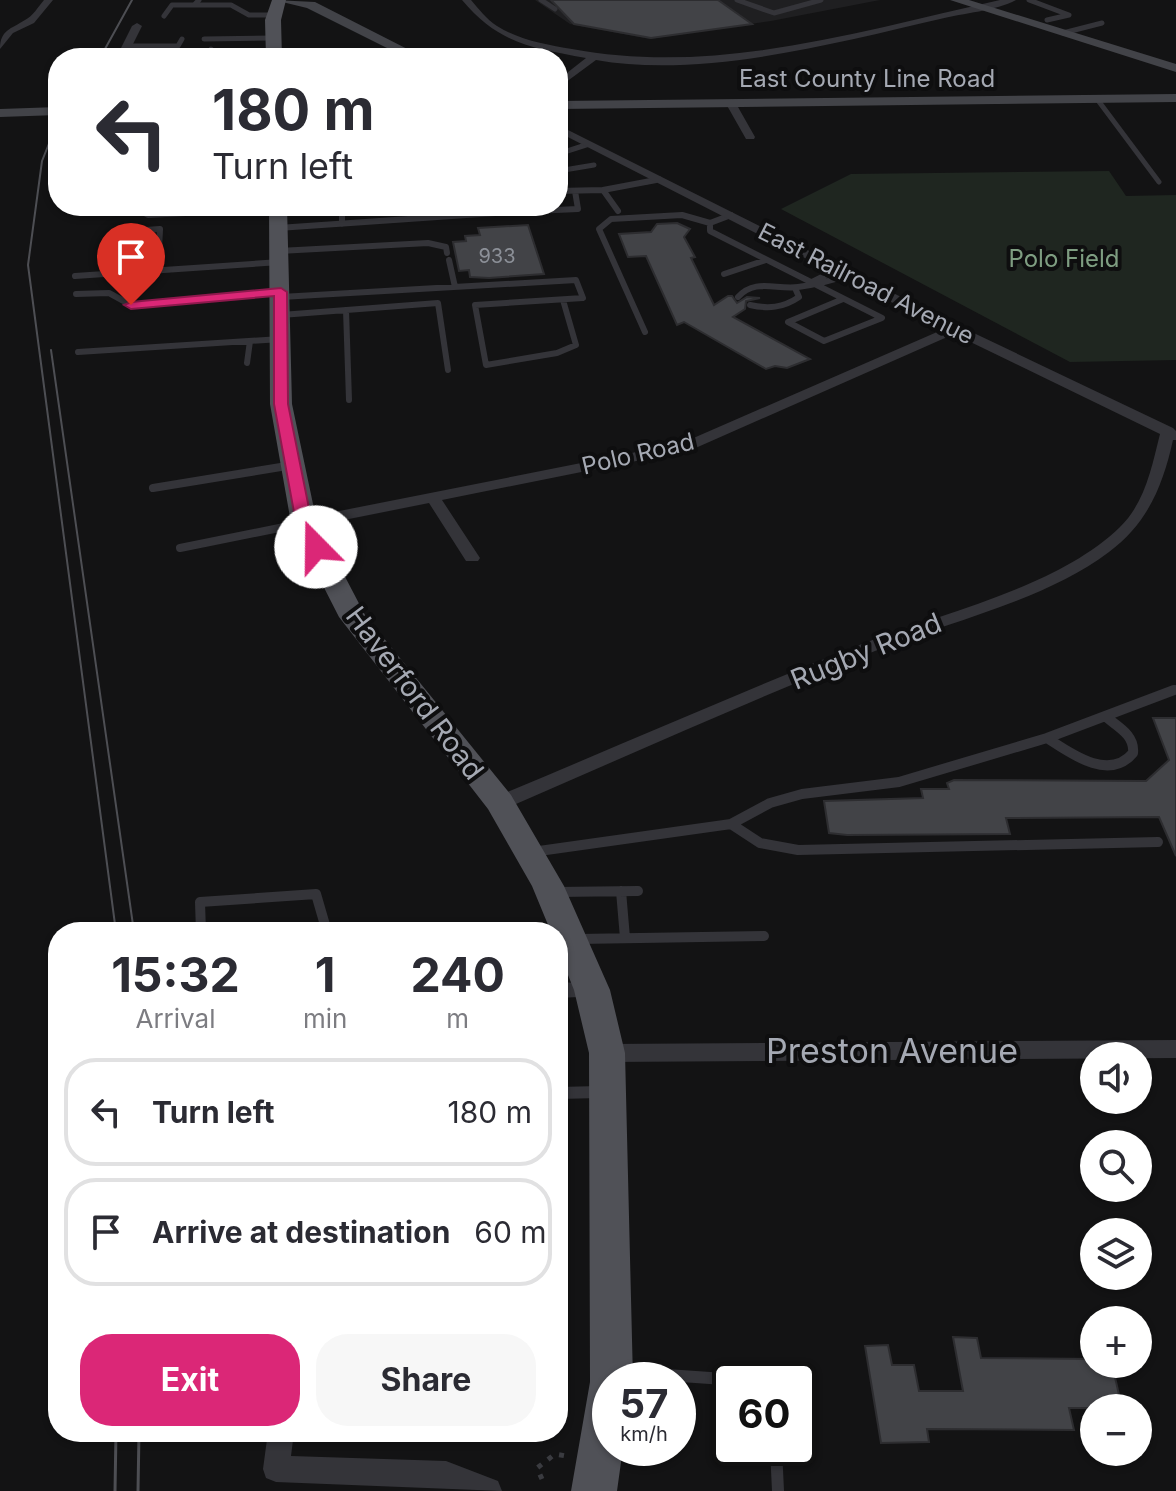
<!DOCTYPE html>
<html lang="en">
<head>
<meta charset="utf-8">
<style>
	:root { --surface:#fff; --page:#f7f7f7; --text:#2b2b33; --muted:#7c7c81; --line:#e1e1e2; --accent:#db2777 }
	body { margin:0; font-family:Inter,sans-serif; background:var(--page); color:var(--text); height:100vh; display:flex; flex-direction:column; font-size:30px; white-space:nowrap }
	* { box-sizing:border-box; margin:0 }
	p { font-size:26px; color:var(--muted) }
	.icon { flex:none; width:44px; height:44px; fill:none; stroke:currentColor; stroke-width:2; stroke-linecap:round; stroke-linejoin:round }
	.map { position:relative; flex:1; overflow:hidden }
	.details { position:absolute; left:48px; top:922px; width:520px; height:520px; display:flex; flex-direction:column; background:var(--surface); border-radius:32px; box-shadow:0 2px 6px #0004 }
	.details>* { flex:none }
	.top-card { position:absolute; left:48px; top:48px; width:520px; height:168px; border-radius:32px; box-shadow:0 2px 6px #0004; background:#fff; color:var(--text); overflow:hidden }
	.controls { position:absolute; left:1080px; top:1042px; display:grid; gap:16px }
	.controls a { display:grid; place-items:center; width:72px; height:72px; border-radius:50%; background:var(--surface); box-shadow:0 2px 6px #0004; font-size:40px }
	.speed { position:absolute; left:592px; top:1362px; display:flex; gap:16px; font-size:40px; font-weight:700; text-align:center }
	.speed>* { display:grid; place-content:center; width:104px; height:104px; border-radius:50%; background:var(--surface); box-shadow:0 2px 6px #0004; line-height:1 }
	.speed small { font-size:20px; font-weight:400 }
	.speed .limit { border:4px solid #111; border-radius:12px; background:#fff; color:#111 }
	.pin { position:absolute; display:grid; place-items:center; width:68px; height:68px; color:#fff; margin:-82px -34px; border-radius:50% 50% 50% 0; rotate:-45deg; box-shadow:0 0 8px #0007 }
	.pin .icon { rotate:45deg }
	.me { position:absolute; width:88px; margin:-44px; rotate:338deg; stroke-linejoin:round; filter:drop-shadow(0 0 6px #0008) }
	.turn { display:flex; align-items:center; gap:28px; height:168px; padding:0 32px; font-size:36px }
	.turn .icon { width:104px; height:104px; stroke-width:2.5 }
	.turn b { display:block; font-size:56px; line-height:68px }
	.eta { display:flex; justify-content:space-evenly; align-items:center; height:136px; text-align:center }
	.eta b { font-size:48px; font-weight:700; line-height:56px }
	.cta { display:flex; gap:16px; margin-top:auto; padding:16px 32px }
	.cta a { flex:1; height:92px; border-radius:32px; background:var(--accent); color:#fff; font-size:32px; font-weight:700; line-height:92px; text-align:center }
	.cta a+a { background:var(--page); color:var(--text) }
	ul { padding:0; list-style:none }
	li { display:flex; align-items:center; gap:24px; height:108px; margin:0 16px 12px; padding:0 16px; border:4px solid var(--line); border-radius:32px }
	li div { flex:1 }
	li b { display:block; font-size:30px }
	li em { font-style:normal }
	.map>svg:first-child { display:block }
	.built { fill:#1f1f21 }
	.green { fill:#1f2620 }
	.building { fill:#424347; stroke:#2d2d30; stroke-width:2 }
	.lines { fill:none; stroke-linecap:round; stroke-linejoin:round }
	.path { stroke:#3a3b40; stroke-width:5; stroke-dasharray:5 8; stroke-linecap:butt }
	.lane-far4 { stroke:#343439; stroke-width:5 }
	.lane-far3 { stroke:#343439; stroke-width:6 }
	.lane-far2 { stroke:#343439; stroke-width:8 }
	.lane-far1 { stroke:#343439; stroke-width:10 }
	.lane { stroke:#343439; stroke-width:12 }
	.street { fill:#343439; fill-rule:evenodd }
	.secondary { fill:#424348; fill-rule:evenodd }
	.primary { fill:#505157; fill-rule:evenodd }
	.tram-far1 { stroke:#4d4e53; stroke-width:2 }
	.tram { stroke:#4d4e53; stroke-width:3 }
	.route { fill:#db2777; stroke:#8e194d; stroke-width:2 }
	.labels { text-anchor:middle; stroke-width:8; stroke-linejoin:round; paint-order:stroke }
	.far-number-label { font-size:20px; fill:#8c9098 }
	.far-street-label { font-size:24px; fill:#a5a9b3; stroke:#0e0e0f }
	.far-park-label { font-size:24px; fill:#7e9d81; stroke:#0e0e0f }
	.street-label { font-size:28px; fill:#a5a9b3; stroke:#0e0e0f }
	.near-street-label { font-size:34px; fill:#a5a9b3; stroke:#0e0e0f }
</style>
</head>
<body>
<div class="map">
<svg width="1176" height="1491" viewBox="0 0 1176 1491">
	<rect width="100%" height="100%" fill="#131314"/>
	<!-- built -->
	<path class="built" d="M535 0H880L771 21 650 39 570 24Z"/>
	<!-- green -->
	<path class="green" d="M1109 171 1126 196 1176 195V360L1070 362 781 209 851 174Z"/>
	<!-- building -->
	<path class="building" d="M551 0H718L752 24 651 38 574 24Z
		M677 223 690 229 684 237 695 257 691 258 714 305 728 296H732L737 303 747 297 760 298 746 301 745 309 733 317 810 359 787 368 775 366 766 369 684 322 677 325 646 256 628 257 619 234 651 232 657 224Z
		M528 225 544 274 489 278 470 277 469 270 459 271 453 242 466 241 465 236 480 235 478 228Z
		M1153 718H1176V856L1159 817 1006 818 1010 834 847 835 829 833 824 801 923 798 921 789H949L947 783 954 780 1146 781 1169 760Z
		M953 1337 977 1338 981 1358 1094 1359V1364H1112L1122 1408H1069L1074 1430 927 1429 929 1442 881 1443 865 1346 888 1345 892 1365H914L919 1391H963Z"/>
	<g class="lines">
		<!-- path -->
		<path class="path" d="M542 1479 537 1468 555 1454 566 1456"/>
		<!-- lane-far4 -->
		<path class="lane-far4" d="M199 0 194 5H231L249 15H274
			M541 0 555 9
			M737 0 774 13 821 0
			M1029 0 1069 15 1047 20
			M164 16 172 5H194
			M1063 33 1102 23
			M204 39 273 38
			M127 46H178L182 39
			M208 58 211 49
			M1097 99 1159 182
			M558 154 589 144
			M558 171 594 165
			M646 182 660 179"/>
		<!-- lane-far3 -->
		<path class="lane-far3" d="M558 191 603 190
			M342 206V224
			M509 206 510 212 578 209 575 191
			M81 210 134 207 148 215 278 208
			M618 211 603 190 656 180
			M710 223V231L882 318 824 341 788 322 843 299
			M278 228 510 212
			M117 232 160 229 158 270
			M279 251 428 243 446 247 447 253
			M115 253 159 250
			M449 260 455 287
			M724 274 766 260
			M75 276 280 262
			M812 282 836 270
			M76 294 109 293 131 305 281 292
			M281 297 576 280 583 298 475 305 486 365 557 353 576 345 563 300
			M738 297C755 278 776 290 798 287 814 285 831 281 847 275
			M750 305C768 309 783 308 799 297L795 288
			M346 310 349 400
			M281 315 438 303 448 370
			M645 332 599 229 611 219 682 215 710 223 731 215
			M78 352 281 339
			M247 363 250 341"/>
		<!-- lane-far2 -->
		<path class="lane-far2" d="M153 488 293 465
			M180 548 304 523
			M1169 692 1176 689"/>
		<!-- lane-far1 -->
		<path class="lane-far1" d="M1047 738C1070 753 1109 782 1133 753 1135 735 1118 727 1106 717
			M731 824 760 843 798 850 1158 842
			M532 852 731 824 770 803 802 794 899 782 1047 738 1174 690
			M621 891 625 938
			M557 892 638 891
			M201 932 200 902 316 894 327 932
			M578 939 764 936"/>
		<!-- lane -->
		<path class="lane" d="M558 1093 600 1092
			M623 1372 739 1380
			M776 1448 778 1491"/>
		<!-- street -->
		<path class="street" d="M44 0H53L34 23 13 33 0 49C0 30 11 29 25 20 33 16 38 7 44 0Z
			M462 0H471C479 9 486 19 497 26 519 40 547 45 572 49 716 76 861 31 1000 0H1016C996 11 963 13 940 19 836 43 702 79 596 60L558 88V80L586 58C532 48 499 44 462 0Z
			M137 23 142 26 126 58H116L132 26Z
			M726 100H734L755 137 754 139H746L725 102Z
			M558 125 959 326 1173 428 1176 431V440H1173C1163 485 1148 523 1109 552 1044 601 950 621 875 651 751 700 629 755 507 808H493L491 803 493 798C616 747 738 693 862 644 944 612 1057 588 1120 527 1145 503 1152 466 1160 434L954 334 691 450 442 500 480 558 478 561H466L429 503 304 528 299 526V520L304 518 682 443 944 329 558 132Z
			M558 982 599 984 603 990 599 996 558 998Z
			M1176 1040V1058L607 1062 599 1059 596 1053 599 1047 607 1044Z
			M268 1432H294L291 1456 446 1461 498 1481 502 1491 276 1482 266 1478 263 1469Z"/>
		<!-- secondary -->
		<path class="secondary" d="M274 0 315 2 425 58H407L307 8Z
			M950 0H969L1176 64V72Z
			M1176 94V102L558 109V101Z
			M58 107V115L0 117V109Z"/>
		<!-- primary -->
		<path class="primary" d="M272 0H286L281 20 282 58H266L265 20Z
			M269 206H287L292 404 317 523 365 615 511 795 564 886 610 990 625 1053 633 1380H610V1448H623L617 1491H571L590 1382 589 1053 574 990 558 950V932H551L532 886 488 809 339 617 291 523 270 404Z"/>
		<!-- tram-far1 -->
		<path class="tram-far1" d="M100 58 132 0
			M58 121 42 161 28 265 116 932
			M51 350 134 932"/>
		<!-- tram -->
		<path class="tram" d="M115 1491 116 1432
			M138 1491 139 1432"/>
	</g>
	<!-- route -->
	<path class="route" d="M281 288 287 292 288 404 312 523 324 547 316 552 311 550 296 523 274 404V296L131 309 124 305 131 302Z"/>
	<g class="labels">
		<!-- far-number labels -->
		<g class="far-number-label">
			<text x="497" y="263">933</text>
		</g>
		<!-- far-street labels -->
		<g class="far-street-label">
			<text x="867" y="87">East County Line Road</text>
			<text transform="translate(866 284) rotate(27)" y="8">East Railroad Avenue</text>
			<text transform="translate(638 454) rotate(-13)" y="8">Polo Road</text>
		</g>
		<!-- far-park labels -->
		<g class="far-park-label">
			<text x="1064" y="267">Polo Field</text>
		</g>
		<!-- street labels -->
		<g class="street-label">
			<text transform="translate(866 651) rotate(-22)" y="10">Rugby Road</text>
			<text transform="translate(415 693) rotate(53)" y="10">Haverford Road</text>
		</g>
		<!-- near-street labels -->
		<g class="near-street-label">
			<text x="892" y="1063">Preston Avenue</text>
		</g>
	</g>
</svg>
<div class="controls">
<a><svg class="icon" aria-label="sound" viewBox="0 0 24 24"><path d="M4 9h4l5-4v14l-5-4H4zM17 9q2 3 0 6"/></svg></a>
<a><svg class="icon" aria-label="search" viewBox="0 0 24 24"><circle cx="10" cy="10" r="6"/><path d="M15 15l6 6"/></svg></a>
<a><svg class="icon" aria-label="layers" viewBox="0 0 24 24"><path d="M12 4l9 5-9 5-9-5zM3 14l9 5 9-5"/></svg></a>
<a>+</a>
<a>−</a>
</div>
<div class="speed"><div>57<small>km/h</small></div><div class="limit">60</div></div>
<div class="pin" style="left:131px;top:305px;background:#d93025"><svg class="icon" aria-label="arrive" viewBox="0 0 24 24"><path d="M6 21V4h12l-3 4 3 4H6"/></svg></div>
<svg class="me" style="left:316px;top:547px" viewBox="-20 -20 40 40"><circle r="19" fill="#fff"/><path d="M0-13L10 11 0 6-10 11z" fill="#db2777"/></svg>
<div class="top-card">
<div class="turn"><svg class="icon" aria-label="left" viewBox="0 0 24 24"><path d="M17 20v-9H6M10 6l-5 5 5 5"/></svg><div><b>180 m</b>Turn left</div></div>
</div>
<section class="details">
<div class="eta">
<div><b>15:32</b><p>Arrival</p></div>
<div><b>1</b><p>min</p></div>
<div><b>240</b><p>m</p></div>
</div>
<ul>
<li><svg class="icon" aria-label="left" viewBox="0 0 24 24"><path d="M17 20v-9H6M10 6l-5 5 5 5"/></svg><div><b>Turn left</b></div><em>180 m</em></li>
<li><svg class="icon" aria-label="arrive" viewBox="0 0 24 24"><path d="M6 21V4h12l-3 4 3 4H6"/></svg><div><b>Arrive at destination</b></div><em>60 m</em></li>
</ul>
<div class="cta"><a>Exit</a><a>Share</a></div>
</section>
</div>
</body>
</html>
